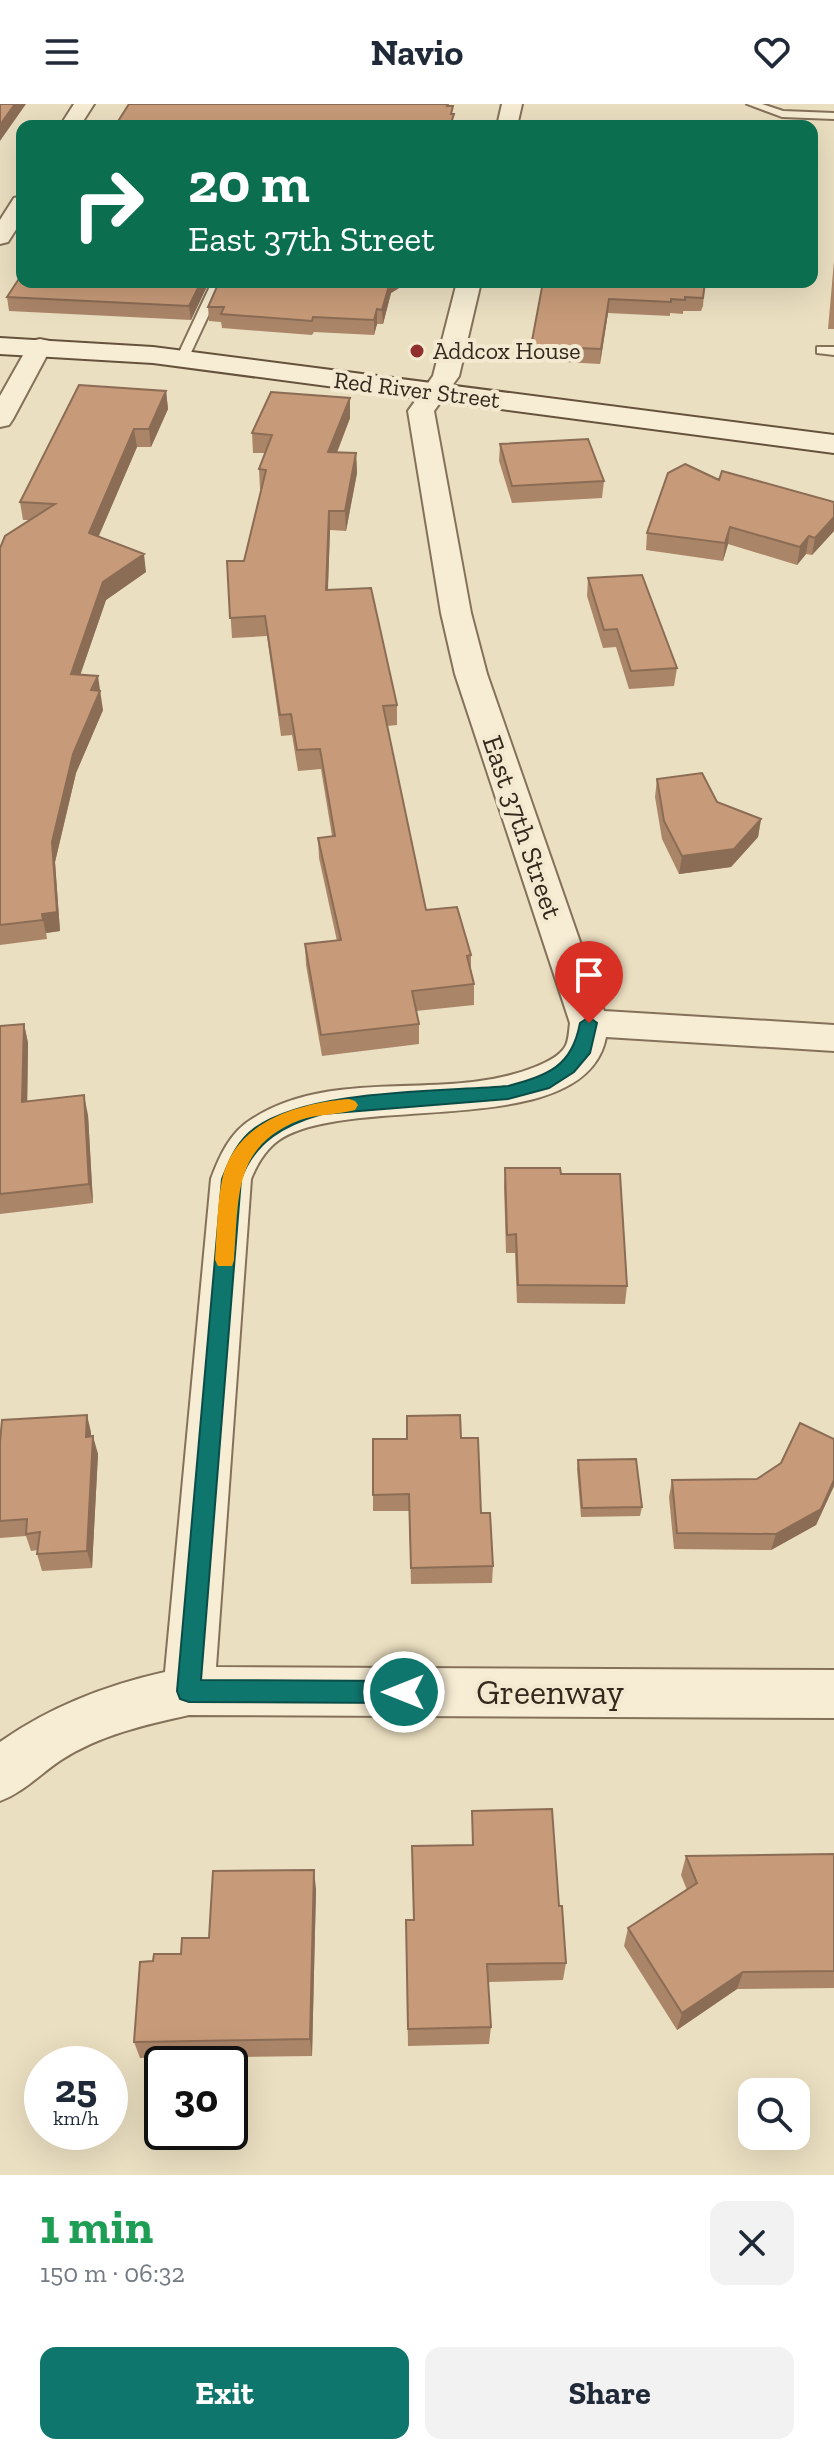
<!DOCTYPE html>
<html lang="en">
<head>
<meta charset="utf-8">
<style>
	:root { --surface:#fff; --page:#f2f2f3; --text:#1f2937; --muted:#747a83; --accent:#0f766e }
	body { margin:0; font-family:"Zilla Slab",serif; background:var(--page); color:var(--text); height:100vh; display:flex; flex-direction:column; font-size:30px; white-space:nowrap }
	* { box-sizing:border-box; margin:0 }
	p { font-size:26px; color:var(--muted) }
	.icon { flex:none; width:44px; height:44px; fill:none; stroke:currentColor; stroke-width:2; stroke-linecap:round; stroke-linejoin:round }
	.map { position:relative; height:2071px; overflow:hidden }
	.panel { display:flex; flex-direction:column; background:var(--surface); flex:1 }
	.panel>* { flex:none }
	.guide { position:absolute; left:16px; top:16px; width:802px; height:168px; border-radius:16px; box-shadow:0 8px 32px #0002; background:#0b6e4f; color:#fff; overflow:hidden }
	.buttons { position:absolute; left:738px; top:1974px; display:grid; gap:16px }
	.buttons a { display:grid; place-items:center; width:72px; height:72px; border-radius:16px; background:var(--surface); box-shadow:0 8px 32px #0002; font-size:40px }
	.speed { position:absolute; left:24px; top:1942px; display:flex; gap:16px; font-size:40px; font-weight:700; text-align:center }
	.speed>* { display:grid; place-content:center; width:104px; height:104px; border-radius:50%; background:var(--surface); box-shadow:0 8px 32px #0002; line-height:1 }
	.speed small { font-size:20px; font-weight:400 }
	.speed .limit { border:4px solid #111; border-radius:12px; background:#fff; color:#111 }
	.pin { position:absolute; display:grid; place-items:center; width:68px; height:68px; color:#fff; margin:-82px -34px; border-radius:50% 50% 50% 0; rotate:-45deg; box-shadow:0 0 8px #0007 }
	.pin .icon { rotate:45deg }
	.me { position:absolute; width:88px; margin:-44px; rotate:270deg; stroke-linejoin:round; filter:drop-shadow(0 0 6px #0008) }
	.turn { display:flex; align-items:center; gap:28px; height:168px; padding:0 40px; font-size:36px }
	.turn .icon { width:104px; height:104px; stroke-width:2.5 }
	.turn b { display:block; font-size:56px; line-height:68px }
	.round { display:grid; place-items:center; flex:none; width:84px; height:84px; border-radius:16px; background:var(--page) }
	.overview { display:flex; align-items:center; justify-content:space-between; height:136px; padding:0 40px }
	h1 { font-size:48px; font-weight:700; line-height:60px; color:#1e9e55 }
	.primary-button { display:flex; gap:16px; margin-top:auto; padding:16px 40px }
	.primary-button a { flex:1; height:92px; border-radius:16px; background:var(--accent); color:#fff; font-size:32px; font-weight:700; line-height:92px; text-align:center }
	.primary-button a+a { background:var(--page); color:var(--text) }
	header { display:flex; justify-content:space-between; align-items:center; height:104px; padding:0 40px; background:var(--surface); font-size:36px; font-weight:700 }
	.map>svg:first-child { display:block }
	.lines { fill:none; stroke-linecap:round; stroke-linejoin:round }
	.service-casing { stroke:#84715a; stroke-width:4 }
	.minor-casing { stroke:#84715a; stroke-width:4 }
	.secondary-casing { stroke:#65523d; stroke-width:4 }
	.service { fill:#f7edd4; fill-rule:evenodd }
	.minor { fill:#f7edd4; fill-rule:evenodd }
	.secondary { fill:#f7edd4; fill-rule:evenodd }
	.wall { fill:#ab8568 }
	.shaded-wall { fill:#8b6c55 }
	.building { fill:#c79b79; stroke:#8b6c55; stroke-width:2 }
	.route { fill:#0f766e; stroke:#0a4d48; stroke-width:2 }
	.slow { fill:#f59e0b }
	.poi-dot { fill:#8f2e2d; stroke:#f3e9d0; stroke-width:3 }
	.labels { text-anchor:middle; stroke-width:8; stroke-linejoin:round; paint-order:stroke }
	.far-poi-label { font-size:24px; fill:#34291d; stroke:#f3e9d0; text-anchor:start }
	.far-street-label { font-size:24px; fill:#34291d; stroke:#f3e9d0 }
	.street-label { font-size:28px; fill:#34291d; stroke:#f3e9d0 }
	.near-street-label { font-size:34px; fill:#34291d; stroke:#f3e9d0 }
</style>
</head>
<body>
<header><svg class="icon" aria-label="menu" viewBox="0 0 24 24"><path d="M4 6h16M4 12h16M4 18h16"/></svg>Navio<svg class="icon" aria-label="heart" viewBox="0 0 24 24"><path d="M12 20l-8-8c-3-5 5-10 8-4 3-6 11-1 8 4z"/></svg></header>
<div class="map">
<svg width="834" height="2071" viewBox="0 0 834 2071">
	<rect width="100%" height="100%" fill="#ebdfc1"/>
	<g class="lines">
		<!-- service casing -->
		<g class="service-casing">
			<path id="service" d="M747 0H762L783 7 834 9V15L782 13Z
				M212 178H224L188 255 178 258 176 255Z
				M817 243H834V251L817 249Z"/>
		</g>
		<!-- minor casing -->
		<g class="minor-casing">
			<path id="minor" d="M74 0H94L80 22H60Z
				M502 0H522L517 22H497Z
				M22 92V116L8 138 0 140V116L14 94Z
				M457 178H481L459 272 434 307 471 509 487 570 604 907 834 921V947L606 933C586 1040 351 987 279 1036 266 1045 257 1060 251 1075L216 1563 834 1566V1614L189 1611C144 1621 100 1631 61 1656 40 1670 24 1688 0 1697V1638L3 1636C52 1602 107 1581 165 1568L211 1075C219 1053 230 1028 252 1015 336 961 446 999 535 963 545 959 559 953 565 943 569 937 569 926 570 919L455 570 441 509 408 307 433 272Z
				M40 235 49 237 52 242 13 315 9 321 0 323V292L31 237Z"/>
		</g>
		<!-- secondary casing -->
		<g class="secondary-casing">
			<path id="secondary" d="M0 234 153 243 834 331V349L153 259 0 250Z"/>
		</g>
		<!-- service -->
		<use href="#service" class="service"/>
		<!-- minor -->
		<use href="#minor" class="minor"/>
		<!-- secondary -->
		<use href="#secondary" class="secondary"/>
	</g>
	<!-- wall -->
	<path class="wall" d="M834 157V225H828Z
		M209 178 191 216 9 207 7 193Z
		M543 178H705L703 202 701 207H683V210L670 209V212L608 209 600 260 530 256 531 242Z
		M399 184 391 189 383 220H377L374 231 314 228 312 231 222 224 221 218 209 217 208 203Z
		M166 287 168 305 151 343H137L98 433 146 468 106 496 80 571 103 606 76 669 55 758 60 827 46 829 47 835 0 841V444L30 416H23L20 398Z
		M350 314 337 349H356L357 369 346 427 330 426 328 486 397 601V621L387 622 426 806 471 851V866L474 880V901L416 907 419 920V940L322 952 306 861 305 840 337 837 319 754 318 734 332 732 321 665 298 667 292 631 281 632 267 532 232 534 227 457H244L261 385H260L259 365 265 349H253L252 329Z
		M500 340 604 377 602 394 512 399 499 357Z
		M719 376 834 413V427L812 451 806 450 797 461 728 440 723 457 646 446 647 429Z
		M588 474 677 564 674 582 629 585 616 543 603 544 587 492Z
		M657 675 761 715 758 733 731 763 679 770 662 735 655 693Z
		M24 920 28 939 27 998 88 1011 93 1099 0 1110V922Z
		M505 1064 561 1070 627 1182 625 1200 517 1199 515 1149H506L504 1082Z
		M91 1328V1332L98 1350 92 1464 42 1467 37 1450 38 1446 31 1447 26 1432 0 1434V1338Z
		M461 1334 481 1409 493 1462 492 1479 411 1480 409 1407H373V1391Z
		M834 1335V1382L816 1421 771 1446 674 1445 669 1393 672 1376 757 1375Z
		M578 1356 642 1403 640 1412 581 1413 577 1365Z
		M472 1707 559 1802 566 1859 563 1876 488 1878 491 1923 489 1940 408 1942 406 1816H414L472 1741Z
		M834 1750V1886V1884L737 1885 677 1926 624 1842 628 1824 687 1786 681 1771 686 1752Z
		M316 1785 312 1952 140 1954 134 1938 153 1857 181 1850 209 1834Z"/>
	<!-- shaded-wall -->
	<path class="shaded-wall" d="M15 0H26L0 37V21Z
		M201 178H209L191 216 189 202Z
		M390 178H401L399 184 391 189 383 220 382 206Z
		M609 195 608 209 600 260 601 245Z
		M377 205V220L374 231V216Z
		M166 287 168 305 151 343 149 325Z
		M350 294V314L329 368 328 348Z
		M134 325 137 343 92 448 89 429Z
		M356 349 357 369 346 427 345 407Z
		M329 407 330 426 327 506 326 486Z
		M834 413V427L812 451 815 434Z
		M730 423 728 440 723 457 725 439Z
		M809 432 806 450 797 461 800 443Z
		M144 450 146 468 106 496 74 589 71 570 103 478Z
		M98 572 103 606 76 669 55 758 60 827 46 829 47 835 42 810 52 738 73 650 91 586Z
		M761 715 758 733 731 763 679 770 682 752Z
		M24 920 28 939 27 1018 22 998Z
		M84 991 88 1011 93 1099 89 1080Z
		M87 1311 91 1328 90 1350 86 1333Z
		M93 1332 98 1350 92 1464 87 1447Z
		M834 1376V1382L816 1421 771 1446 776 1430Z
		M314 1766 316 1785 312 1952 310 1935Z
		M743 1868 737 1885 677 1926 682 1909Z"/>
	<!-- building -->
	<path class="building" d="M0 0H15L0 21Z
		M129 0H448L447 2H453L451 10H454L450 22H115Z
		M22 170V178H201L189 202 7 193Z
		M219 178H390L382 206 377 205 374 216 313 213 312 217 221 210 224 203H208Z
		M543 178H705L703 194 685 193V196L671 195V198L609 195 601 245 531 242Z
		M79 281 166 287 149 325H134L89 429 144 450 103 478 71 570 98 572 91 586 100 587 73 650 52 738 57 808 42 810 43 816 0 821V444L5 432 55 400 20 398Z
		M271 288 350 294 328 348 356 349 345 407H329L326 486 371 484 397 601 383 602 426 806 457 803 471 851 467 852 474 880 412 887 419 920 321 931 305 840 341 836 318 734 335 732 320 645 297 646 291 610 280 611 265 512 230 514 227 457H244L266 366 259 365 272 331 252 329Z
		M588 335 604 377 512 382 500 340Z
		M685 360 719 376 722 367 834 398V413L815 434 809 432 800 443 730 423 725 439 647 429 668 369Z
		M642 471 677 564 631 567 617 525 604 526 588 474Z
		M702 669 717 698 761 715 734 745 682 752 664 717 657 675Z
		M24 920 22 998 84 991 89 1080 0 1090V922Z
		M505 1064H560L561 1070H620L627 1182 518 1181 516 1130 507 1131Z
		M87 1311 86 1333 93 1332 87 1447 37 1450 40 1428 26 1430 27 1415 0 1417V1338L2 1316Z
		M460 1311 461 1334H478L481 1409H490L493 1462 411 1464 409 1390 373 1391V1335H407V1312Z
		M800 1319 834 1335V1376L821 1405 776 1430 677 1429 672 1376 757 1375 781 1359Z
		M636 1355 642 1403 582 1404 578 1356Z
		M552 1705 559 1802H562L566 1859 487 1860 491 1923 408 1925 406 1816H414L412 1742 473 1741 472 1707Z
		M834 1750V1867L743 1868 682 1909 628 1824 697 1779 686 1752Z
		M314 1766 310 1935 134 1938 140 1858 153 1857 154 1850H181L182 1834H209L213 1767Z"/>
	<!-- route -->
	<path class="route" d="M589 913 597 919 590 949 574 968 549 984 508 995 322 1010C284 1021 255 1037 241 1075L201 1576 404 1577 412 1580 415 1588 412 1595 404 1599 189 1598 180 1595 177 1587 222 1075C230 1055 237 1037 255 1024 311 985 438 988 508 982 548 971 572 963 580 919Z"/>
	<!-- slow -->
	<path class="slow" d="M349 995 355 997 358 1001 355 1006C337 1011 318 1010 300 1016 232 1042 239 1095 234 1156L232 1162H218L215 1156C217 1130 217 1101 222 1076 234 1018 298 999 349 995Z"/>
	<!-- markers -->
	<circle class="poi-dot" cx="417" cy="247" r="8"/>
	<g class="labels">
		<!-- far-poi labels -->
		<g class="far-poi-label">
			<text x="433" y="255">Addcox House</text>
		</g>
		<!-- far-street labels -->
		<g class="far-street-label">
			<text transform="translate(417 286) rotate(7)" y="8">Red River Street</text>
		</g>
		<!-- street labels -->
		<g class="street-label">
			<text transform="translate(523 723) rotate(71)" y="10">East 37th Street</text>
		</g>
		<!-- near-street labels -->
		<g class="near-street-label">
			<text x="550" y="1600">Greenway</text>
		</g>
	</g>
</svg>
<div class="buttons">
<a><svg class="icon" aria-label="search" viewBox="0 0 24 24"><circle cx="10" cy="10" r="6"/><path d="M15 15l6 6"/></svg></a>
</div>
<div class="speed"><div>25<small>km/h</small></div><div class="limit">30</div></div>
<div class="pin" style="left:589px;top:919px;background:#d93025"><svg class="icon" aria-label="arrive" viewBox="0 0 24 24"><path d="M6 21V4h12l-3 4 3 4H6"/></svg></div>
<svg class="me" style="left:404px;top:1588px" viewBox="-20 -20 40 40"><circle r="17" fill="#0f766e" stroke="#fff" stroke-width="3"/><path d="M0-11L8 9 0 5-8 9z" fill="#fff"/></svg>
<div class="guide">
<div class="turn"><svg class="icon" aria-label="right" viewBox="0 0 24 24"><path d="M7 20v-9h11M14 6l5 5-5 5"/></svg><div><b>20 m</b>East 37th Street</div></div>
</div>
</div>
<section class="panel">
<div class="overview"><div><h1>1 min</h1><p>150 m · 06:32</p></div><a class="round"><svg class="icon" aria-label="close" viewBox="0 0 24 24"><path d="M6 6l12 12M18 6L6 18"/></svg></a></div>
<div class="primary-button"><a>Exit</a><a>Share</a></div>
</section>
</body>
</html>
